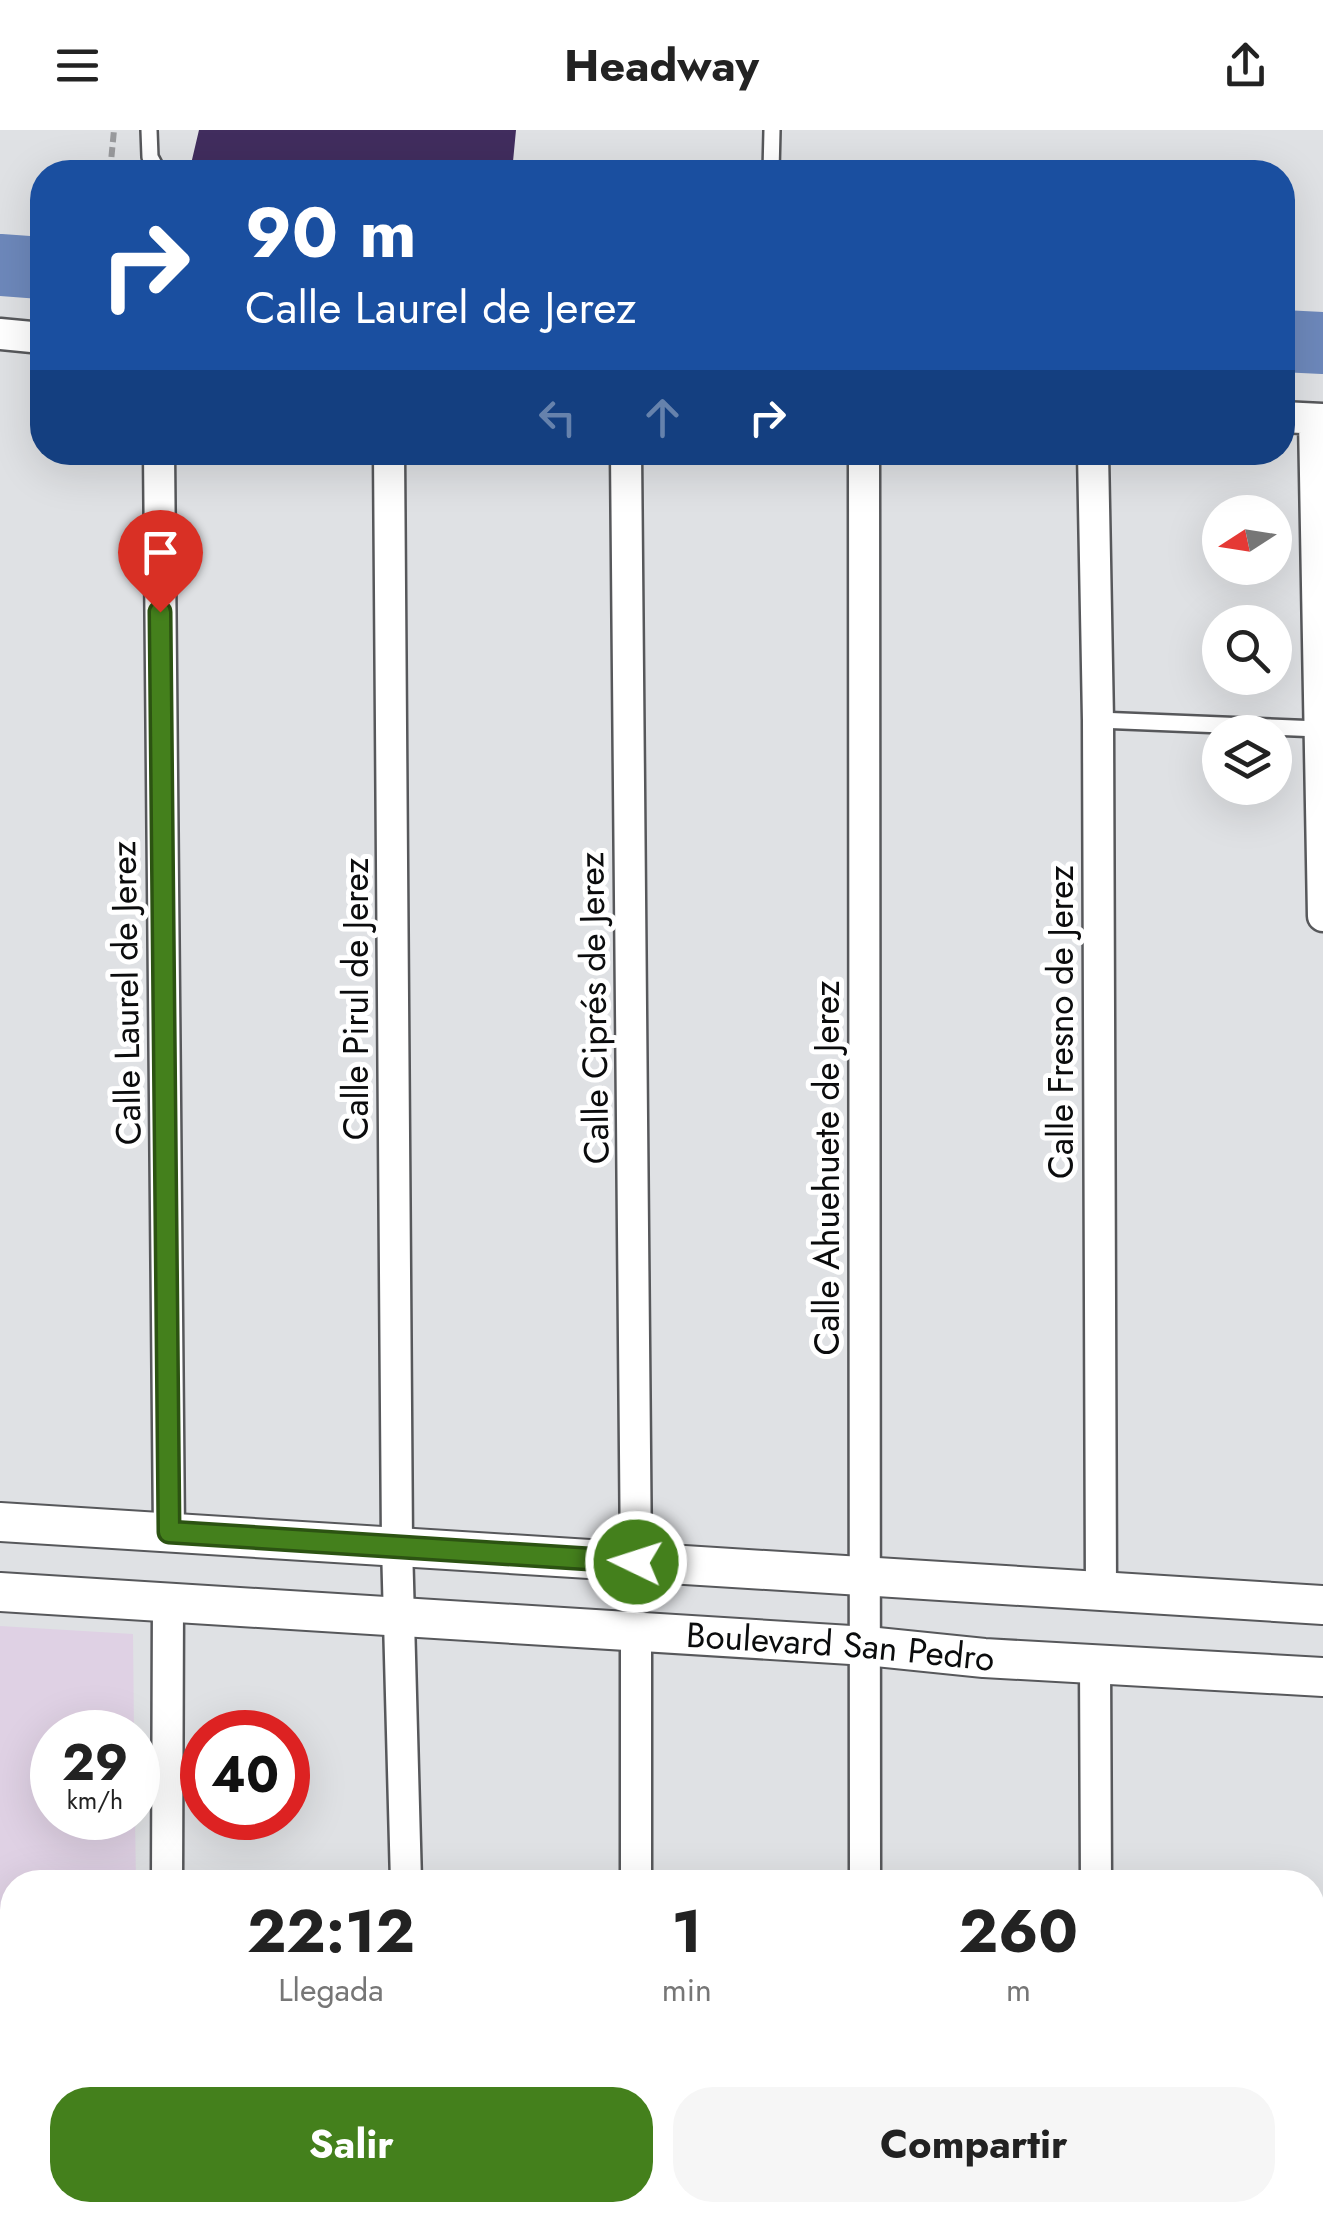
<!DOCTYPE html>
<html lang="es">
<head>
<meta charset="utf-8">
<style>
	:root { --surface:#fff; --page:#f6f6f6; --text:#222; --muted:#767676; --accent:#44801c }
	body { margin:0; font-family:Jost,sans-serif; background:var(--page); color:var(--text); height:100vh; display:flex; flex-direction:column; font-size:38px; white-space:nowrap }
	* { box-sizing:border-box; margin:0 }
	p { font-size:32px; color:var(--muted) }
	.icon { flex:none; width:55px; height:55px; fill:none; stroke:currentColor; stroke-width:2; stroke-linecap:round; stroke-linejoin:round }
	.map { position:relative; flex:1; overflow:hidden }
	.sheet { position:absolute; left:0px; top:1740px; width:1325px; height:352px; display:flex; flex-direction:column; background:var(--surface); border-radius:40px 40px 0 0; box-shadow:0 10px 40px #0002 }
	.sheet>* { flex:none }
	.hud { position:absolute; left:30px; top:30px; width:1265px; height:305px; border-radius:40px; box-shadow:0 10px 40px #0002; background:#1a4fa0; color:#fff; overflow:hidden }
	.needle { width:65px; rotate:258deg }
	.controls { position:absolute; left:1202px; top:365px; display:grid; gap:20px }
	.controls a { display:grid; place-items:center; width:90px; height:90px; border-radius:50%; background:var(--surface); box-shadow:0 10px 40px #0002; font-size:50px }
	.speed { position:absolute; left:30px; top:1580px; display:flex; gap:20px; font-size:50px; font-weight:700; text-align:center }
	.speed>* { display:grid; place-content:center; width:130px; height:130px; border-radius:50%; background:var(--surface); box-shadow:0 10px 40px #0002; line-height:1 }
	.speed small { font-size:25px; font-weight:400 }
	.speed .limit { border:15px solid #d22; background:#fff; color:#111 }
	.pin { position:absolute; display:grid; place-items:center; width:85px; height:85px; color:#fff; margin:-102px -42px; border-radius:50% 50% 50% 0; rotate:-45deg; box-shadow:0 0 10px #0007 }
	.pin .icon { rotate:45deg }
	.me { position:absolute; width:110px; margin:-55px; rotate:274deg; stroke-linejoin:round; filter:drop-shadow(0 0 8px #0008) }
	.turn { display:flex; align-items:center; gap:35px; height:210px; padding:0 50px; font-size:45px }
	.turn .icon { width:130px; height:130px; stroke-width:2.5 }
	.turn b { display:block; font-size:70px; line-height:85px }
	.lanes { display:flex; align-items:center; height:95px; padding:0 50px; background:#0003; justify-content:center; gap:50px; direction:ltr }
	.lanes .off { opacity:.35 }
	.eta { display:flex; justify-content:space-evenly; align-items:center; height:170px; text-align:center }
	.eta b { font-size:60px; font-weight:700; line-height:70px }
	.action { display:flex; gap:20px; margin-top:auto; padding:20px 50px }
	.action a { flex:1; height:115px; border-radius:40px; background:var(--accent); color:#fff; font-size:40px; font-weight:700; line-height:115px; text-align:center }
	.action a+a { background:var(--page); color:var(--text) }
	header { display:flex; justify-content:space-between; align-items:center; height:130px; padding:0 50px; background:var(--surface); font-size:45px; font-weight:700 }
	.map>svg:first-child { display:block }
	.education { fill:#dfd1e4 }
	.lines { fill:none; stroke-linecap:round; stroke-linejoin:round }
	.river { stroke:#6d88bb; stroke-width:62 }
	.building { fill:#412d5e }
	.service-casing { stroke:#57585b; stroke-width:20 }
	.minor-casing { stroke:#57585b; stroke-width:35 }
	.tertiary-casing { stroke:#57585b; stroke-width:42 }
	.path { stroke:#999a9d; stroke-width:6; stroke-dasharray:10 5; stroke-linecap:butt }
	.service { stroke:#fff; stroke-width:15 }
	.minor { stroke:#fff; stroke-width:30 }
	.tertiary { stroke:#fff; stroke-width:38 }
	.route-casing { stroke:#2c5312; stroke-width:25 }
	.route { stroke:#44801c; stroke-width:18 }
	.labels { text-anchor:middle; stroke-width:10; stroke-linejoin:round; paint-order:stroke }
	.street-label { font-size:35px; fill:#0b0c0d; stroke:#fff }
</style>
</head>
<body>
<header><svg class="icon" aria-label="menu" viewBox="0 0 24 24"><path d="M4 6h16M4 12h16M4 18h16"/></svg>Headway<svg class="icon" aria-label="share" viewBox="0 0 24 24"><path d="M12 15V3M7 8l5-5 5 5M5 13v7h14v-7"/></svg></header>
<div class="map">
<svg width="1323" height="2091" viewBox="0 0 1323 2091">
	<rect width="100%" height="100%" fill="#dfe1e4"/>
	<!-- education -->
	<path class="education" d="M0 1496 133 1504 134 1602H52V1688H135L136 1752H12V2080H141V2091H0Z"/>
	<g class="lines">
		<!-- river -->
		<path class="river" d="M0 135 42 138
			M1282 211 1323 213"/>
	</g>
	<!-- building -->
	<path class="building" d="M199 0H516L512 42H245V32L191 34Z"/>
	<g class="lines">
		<!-- service casing -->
		<g class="service-casing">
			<path id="service" d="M149 0 150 27 158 42
				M771 42 772 0
				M1098 590 1319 599"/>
		</g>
		<!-- minor casing -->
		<g class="minor-casing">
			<path id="minor" d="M0 204 42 208
				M1282 287 1323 289
				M1314 289 1323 786
				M159 322 169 1402
				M389 322 397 1415 406 1752
				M626 322 636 1432
				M864 322 865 1752
				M1093 322 1098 590 1101 1462
				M636 1503V1752
				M1095 1534 1096 1752
				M167 1752 168 1472
				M414 2080 415 2091
				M637 2080V2091
				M1097 2080V2091
				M166 2091V2080
				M862 2091V2080"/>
		</g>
		<!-- tertiary casing -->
		<g class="tertiary-casing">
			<g id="tertiary">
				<path d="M0 1392 1323 1475"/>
				<path id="s1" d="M0 1462 867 1516 984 1528 1323 1547"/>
			</g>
		</g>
		<!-- path -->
		<path class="path" d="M110 42 114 0"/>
		<!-- service -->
		<use href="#service" class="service"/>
		<!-- minor -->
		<use href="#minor" class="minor"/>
		<!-- tertiary -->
		<use href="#tertiary" class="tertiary"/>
	</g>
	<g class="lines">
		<!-- route casing -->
		<g class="route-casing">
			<path id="route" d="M160 482 169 1402 636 1432"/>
		</g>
		<!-- route -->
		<use href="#route" class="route"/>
	</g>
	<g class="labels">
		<!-- street labels -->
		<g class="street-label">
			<text transform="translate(126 863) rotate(-91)" y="12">Calle Laurel de Jerez</text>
			<text transform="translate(356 869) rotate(-90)" y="12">Calle Pirul de Jerez</text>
			<text transform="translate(594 878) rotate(-91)" y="12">Calle Ciprés de Jerez</text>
			<text transform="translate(1061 892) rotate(-90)" y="12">Calle Fresno de Jerez</text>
			<text transform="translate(827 1038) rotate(-90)" y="12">Calle Ahuehuete de Jerez</text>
			<text dy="12" stroke="none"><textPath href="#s1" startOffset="842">Boulevard San Pedro</textPath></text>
		</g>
	</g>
</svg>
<div class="controls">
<a><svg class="needle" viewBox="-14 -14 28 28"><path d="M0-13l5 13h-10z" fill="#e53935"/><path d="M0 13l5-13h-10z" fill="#767676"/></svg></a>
<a><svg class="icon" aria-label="search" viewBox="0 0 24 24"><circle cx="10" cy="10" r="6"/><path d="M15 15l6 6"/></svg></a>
<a><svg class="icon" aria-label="layers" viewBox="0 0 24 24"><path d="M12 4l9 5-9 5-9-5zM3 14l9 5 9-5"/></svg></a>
</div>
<div class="speed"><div>29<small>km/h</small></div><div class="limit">40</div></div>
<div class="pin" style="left:160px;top:482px;background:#d93025"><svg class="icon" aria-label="arrive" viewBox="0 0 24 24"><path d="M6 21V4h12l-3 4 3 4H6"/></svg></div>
<svg class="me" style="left:636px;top:1432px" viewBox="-20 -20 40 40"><circle r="17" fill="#44801c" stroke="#fff" stroke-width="3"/><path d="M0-11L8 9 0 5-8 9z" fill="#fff"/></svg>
<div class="hud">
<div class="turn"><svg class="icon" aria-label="right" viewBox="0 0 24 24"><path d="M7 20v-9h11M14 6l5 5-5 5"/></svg><div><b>90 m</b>Calle Laurel de Jerez</div></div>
<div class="lanes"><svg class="icon off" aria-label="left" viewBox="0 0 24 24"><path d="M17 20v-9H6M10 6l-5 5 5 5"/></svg><svg class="icon off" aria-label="ahead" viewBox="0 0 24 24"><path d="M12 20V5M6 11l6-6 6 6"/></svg><svg class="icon" aria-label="right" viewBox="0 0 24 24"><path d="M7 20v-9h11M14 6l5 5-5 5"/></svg></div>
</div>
<section class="sheet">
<div class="eta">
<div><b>22:12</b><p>Llegada</p></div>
<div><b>1</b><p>min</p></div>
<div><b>260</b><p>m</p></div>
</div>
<div class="action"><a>Salir</a><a>Compartir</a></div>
</section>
</div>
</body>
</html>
